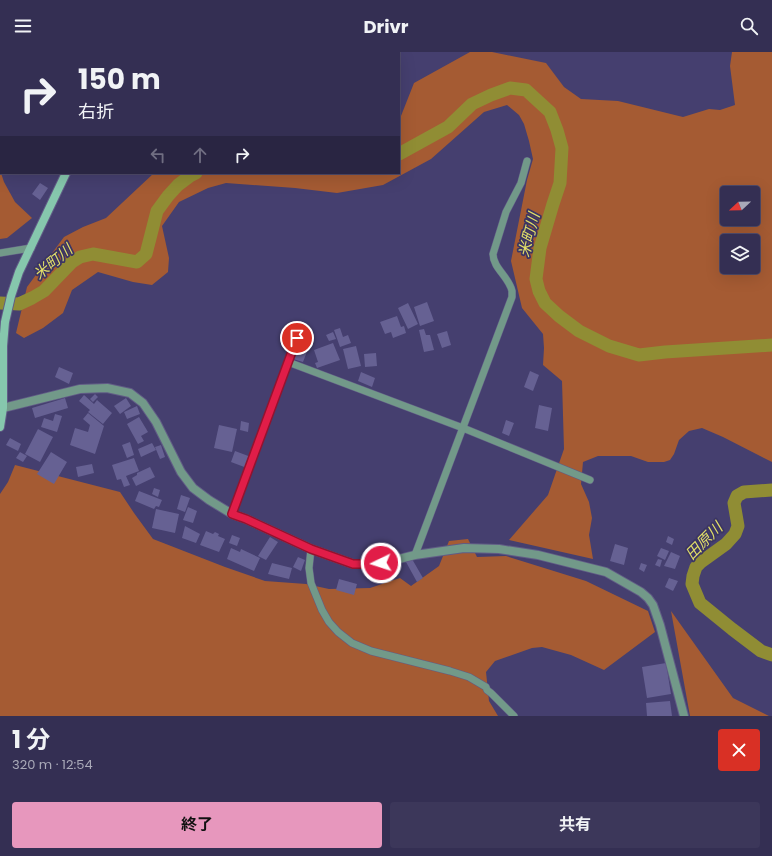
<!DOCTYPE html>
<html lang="ja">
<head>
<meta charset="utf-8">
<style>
	:root { --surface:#342f53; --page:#3c375a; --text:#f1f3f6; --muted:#a9a9b8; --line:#4e4a6a; --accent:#e797bd }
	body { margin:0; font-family:Poppins,"Noto Sans JP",sans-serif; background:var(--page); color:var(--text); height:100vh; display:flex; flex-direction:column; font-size:15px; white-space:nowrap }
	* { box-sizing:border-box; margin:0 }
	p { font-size:13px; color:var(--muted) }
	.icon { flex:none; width:22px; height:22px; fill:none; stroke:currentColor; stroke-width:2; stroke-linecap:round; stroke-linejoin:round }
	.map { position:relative; height:664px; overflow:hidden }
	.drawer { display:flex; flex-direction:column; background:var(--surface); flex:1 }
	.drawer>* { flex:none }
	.top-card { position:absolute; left:0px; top:0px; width:400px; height:122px; box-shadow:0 4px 16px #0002,0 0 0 1px var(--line); background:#342f53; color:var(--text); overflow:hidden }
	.needle { width:26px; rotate:248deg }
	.controls { position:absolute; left:720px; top:134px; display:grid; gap:8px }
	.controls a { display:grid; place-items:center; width:40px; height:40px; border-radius:4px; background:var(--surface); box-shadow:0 4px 16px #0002,0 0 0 1px var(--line); font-size:20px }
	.pin { position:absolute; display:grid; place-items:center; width:34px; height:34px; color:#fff; margin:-17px; border:2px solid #fff; border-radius:50%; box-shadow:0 1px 4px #0007 }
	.me { position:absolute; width:44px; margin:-22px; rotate:266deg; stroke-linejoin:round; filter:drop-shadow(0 0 3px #0008) }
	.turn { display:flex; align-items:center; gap:14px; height:84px; padding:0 12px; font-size:18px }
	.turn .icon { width:52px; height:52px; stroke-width:2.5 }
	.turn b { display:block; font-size:28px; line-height:34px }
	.lanes { display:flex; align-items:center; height:38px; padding:0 12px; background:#0003; justify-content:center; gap:20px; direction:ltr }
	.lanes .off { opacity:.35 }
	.round { display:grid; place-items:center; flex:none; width:42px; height:42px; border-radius:4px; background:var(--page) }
	.summary { display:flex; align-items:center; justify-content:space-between; height:68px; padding:0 12px }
	h1 { font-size:24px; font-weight:700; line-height:30px }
	.action { display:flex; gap:8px; margin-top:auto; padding:8px 12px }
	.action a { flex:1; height:46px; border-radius:4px; background:var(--accent); color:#111; font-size:16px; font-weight:700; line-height:46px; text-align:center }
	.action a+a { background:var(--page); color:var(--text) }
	header { display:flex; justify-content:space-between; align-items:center; height:52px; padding:0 12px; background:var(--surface); font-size:18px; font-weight:700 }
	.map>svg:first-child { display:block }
	.forest { fill:#a55b33; fill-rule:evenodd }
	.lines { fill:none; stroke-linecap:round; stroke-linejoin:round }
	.river { stroke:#908d34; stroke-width:13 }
	.building { fill:#666193 }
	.minor-casing { stroke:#615c86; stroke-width:8 }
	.tertiary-casing { stroke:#615c86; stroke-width:10 }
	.secondary-casing { stroke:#615c86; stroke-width:10 }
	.minor { stroke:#729989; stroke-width:7 }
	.tertiary { stroke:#729989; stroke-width:8 }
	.secondary { stroke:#86c7ad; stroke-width:8 }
	.route-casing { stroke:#92132f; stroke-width:10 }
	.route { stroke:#e11d48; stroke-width:7 }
	.labels { text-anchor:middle; stroke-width:3.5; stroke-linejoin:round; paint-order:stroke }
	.water-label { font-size:15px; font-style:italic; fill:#e2df68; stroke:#3b3563 }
</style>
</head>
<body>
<header><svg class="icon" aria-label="menu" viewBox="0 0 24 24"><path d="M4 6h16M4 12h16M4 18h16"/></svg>Drivr<svg class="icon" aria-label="search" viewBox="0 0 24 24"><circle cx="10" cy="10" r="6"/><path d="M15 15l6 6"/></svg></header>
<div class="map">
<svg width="772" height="664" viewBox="0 0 772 664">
	<rect width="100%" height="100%" fill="#453f6f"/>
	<!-- forest -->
	<path class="forest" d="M0 0H10V1H1V113L0 116Z
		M470 0H492L546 11 564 35 581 47 618 49 683 65 709 57 720 58 735 53 730 14 732 0H772V410L723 385 702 376 689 379 679 388 674 402 670 408 664 410H648L631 404H598L583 410 581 432 589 450 592 466 589 483 593 507 509 488 548 443 564 397 562 329 543 313 544 296 543 282 522 256 511 209 527 128 533 107 529 89 524 72 519 63 507 53 484 60 431 107 383 133 337 141 295 136 226 131 208 136 179 150 162 174 169 206 168 220 152 233 133 230 98 220 72 238 63 261 43 276 24 286 16 281 27 235 64 185 83 175 106 166 154 121H399V69L414 31ZM727 141H753V167H727ZM727 189H753V215H727Z
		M0 118 4 130 15 150 32 166 7 186 0 187Z
		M15 413 120 440 134 461 153 487 225 515 265 529 306 532 329 537 370 536 400 526 411 534 439 514 449 489 468 487 477 505 506 504 586 529 648 559 655 580 604 618 571 603 542 595 532 596 495 609 486 620 488 639 489 649 498 664H0V442L8 430Z
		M671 559 733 646 769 664H690Z"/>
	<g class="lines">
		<!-- river -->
		<path class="river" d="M399 102 448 75 472 52 491 43 510 36 526 38 550 60 557 78 562 96 560 131 553 152 540 196 536 227 539 239 545 251 559 264 579 279 609 294 639 303 665 300 772 293
			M0 251 19 252 32 246 44 239 72 210 80 205 93 202 137 210 146 202 157 159 168 144 178 133 190 124 196 121
			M772 438 744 440 737 444 734 451 738 474 735 482 726 492 701 510 696 515 693 524 692 532 700 551 732 577 761 599 772 603"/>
	</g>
	<!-- building -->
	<path class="building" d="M40 131 48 136 40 148 32 142Z
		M427 250 434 269 420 274 414 255Z
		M408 251 418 272 408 277 398 256Z
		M397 264 401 275 404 274 406 281 393 286 391 280 385 282 380 270Z
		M340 276 343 285 348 283 351 291 340 295 334 278Z
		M424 277 426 283H430L434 298 424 300 419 278Z
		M447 279 451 293 442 296 437 282Z
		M303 280 313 284 303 310 293 307Z
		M333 280 336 287 329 289 326 283Z
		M333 291 340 308 317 316 315 311 318 310 314 298Z
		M356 294 361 314 348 317 343 297Z
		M376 301 377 314 365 315 364 302Z
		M59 315 73 321 69 332 55 325Z
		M530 319 539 323 533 339 524 335Z
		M361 320 375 326 372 335 358 329Z
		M95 342 98 345 93 350 90 347Z
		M84 343 94 352 97 348 112 361 103 372 88 360 90 358 79 349Z
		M65 346 68 356 35 366 32 356Z
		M126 346 131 354 120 362 114 354Z
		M539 353 552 356 548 379 535 376Z
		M137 354 140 362 127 367 124 360Z
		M88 361 104 374 95 402 70 393 75 376 88 380 90 373 83 367Z
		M55 362 62 364 57 380 41 375 44 366 53 369Z
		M139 365 148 380 141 384 144 389 138 392 127 372Z
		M506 368 514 371 509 384 502 381Z
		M241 369 249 371 248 380 240 378Z
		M219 373 237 377 232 400 214 396Z
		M38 377 53 385 40 410 25 402Z
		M10 386 21 392 18 399 6 393Z
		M130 390 134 403 127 406 122 393Z
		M152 391 156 398 141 405 138 397Z
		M161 393 165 405 160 407 155 395Z
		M235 399 251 405 247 416 231 410Z
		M20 400 27 404 23 410 16 406Z
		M51 400 67 410 54 432 37 422Z
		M134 406 139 419 126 424 130 433 124 435 121 427 117 428 112 413Z
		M92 412 94 421 78 425 76 415Z
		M150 415 155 425 136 434 132 426 137 423V421Z
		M154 436 160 438 158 445 152 442Z
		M139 439 162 448 159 455 156 454 154 457 135 449Z
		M181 443 190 446 185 460 177 457Z
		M188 455 197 459 193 471 183 468Z
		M156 457 179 462 175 481 152 476Z
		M185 474 200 482 196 491 182 486Z
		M206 479 213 482 215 480 219 482 218 484 225 487 219 500 200 493Z
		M232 483 240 486 237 494 229 491Z
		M668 484 674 487 672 493 666 490Z
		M270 485 278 490 266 508 258 504Z
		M615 492 628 496 624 513 610 509Z
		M231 496 240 500 241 497 260 506 254 519 227 507Z
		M661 496 669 499 665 508 657 504Z
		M671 500 680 504 675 517 664 514Z
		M298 505 305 508 301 519 293 515Z
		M412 507 423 526 417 530 406 510Z
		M658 507 662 508 660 515 655 513Z
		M272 511 292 516 289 527 268 522Z
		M641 511 647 513 644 520 639 517Z
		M669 526 678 529 673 539 665 535Z
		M339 527 357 532 354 543 336 538Z
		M666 611 671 642 647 646 642 615Z
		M670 649 672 664H647L646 651Z"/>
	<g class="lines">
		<!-- minor casing -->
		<g class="minor-casing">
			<path id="minor" d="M0 201 31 196
				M288 310 463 376 590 428
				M232 462 302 274
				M311 497 309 516 311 531 322 558 329 570 338 580 352 591 371 599 450 619 469 625 486 635 487 638 491 641 514 664
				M415 503 512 245C512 243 512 241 512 239 509 225 493 216 493 202L506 160 521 131 527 109"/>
		</g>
		<!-- tertiary casing -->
		<g class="tertiary-casing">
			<path id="tertiary" d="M3 356 80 337 107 336 130 341 143 351 156 370 181 420 193 436 209 448 232 462 246 467 311 497 353 512H370L391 509 415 503 464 496 499 497 538 503 606 520 641 540 648 546 653 553 660 573 684 664"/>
		</g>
		<!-- secondary casing -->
		<g class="secondary-casing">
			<path id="secondary" d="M124 1V0
				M0 375 3 356V294L5 270 11 244 19 220 66 121"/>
		</g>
		<!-- minor -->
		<use href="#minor" class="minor"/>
		<!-- tertiary -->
		<use href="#tertiary" class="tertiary"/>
		<!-- secondary -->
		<use href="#secondary" class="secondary"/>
	</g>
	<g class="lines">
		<!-- route casing -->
		<g class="route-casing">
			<path id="route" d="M297 286 232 462 246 467 311 497 353 512H370L381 511"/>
		</g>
		<!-- route -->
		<use href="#route" class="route"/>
	</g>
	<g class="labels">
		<!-- water labels -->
		<g class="water-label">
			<text transform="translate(529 183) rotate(-76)" y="5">米町川</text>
			<text transform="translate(53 210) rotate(-40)" y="5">米町川</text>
			<text transform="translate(704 489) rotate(-45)" y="5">田原川</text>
		</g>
	</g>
</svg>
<div class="controls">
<a><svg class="needle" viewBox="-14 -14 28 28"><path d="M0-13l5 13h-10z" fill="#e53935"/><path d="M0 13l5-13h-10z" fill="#a9a9b8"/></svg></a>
<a><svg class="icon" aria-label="layers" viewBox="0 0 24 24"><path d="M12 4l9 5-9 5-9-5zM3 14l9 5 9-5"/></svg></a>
</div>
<div class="pin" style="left:297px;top:286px;background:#d93025"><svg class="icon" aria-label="arrive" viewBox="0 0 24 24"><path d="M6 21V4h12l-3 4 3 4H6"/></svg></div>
<svg class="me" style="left:381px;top:511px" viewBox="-20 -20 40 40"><circle r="17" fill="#e11d48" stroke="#fff" stroke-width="3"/><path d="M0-11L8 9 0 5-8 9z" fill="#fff"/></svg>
<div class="top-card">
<div class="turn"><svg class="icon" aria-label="right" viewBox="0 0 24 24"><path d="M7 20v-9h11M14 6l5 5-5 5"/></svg><div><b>150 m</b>右折</div></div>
<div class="lanes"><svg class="icon off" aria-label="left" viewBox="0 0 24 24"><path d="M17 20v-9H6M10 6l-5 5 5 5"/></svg><svg class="icon off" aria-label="ahead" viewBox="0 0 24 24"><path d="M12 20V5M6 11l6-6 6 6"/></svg><svg class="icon" aria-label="right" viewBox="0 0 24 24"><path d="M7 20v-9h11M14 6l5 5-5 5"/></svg></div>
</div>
</div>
<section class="drawer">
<div class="summary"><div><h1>1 分</h1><p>320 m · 12:54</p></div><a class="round" style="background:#d93025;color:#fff"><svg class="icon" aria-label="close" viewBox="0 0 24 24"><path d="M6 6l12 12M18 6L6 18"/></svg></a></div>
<div class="action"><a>終了</a><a>共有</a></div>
</section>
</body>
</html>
